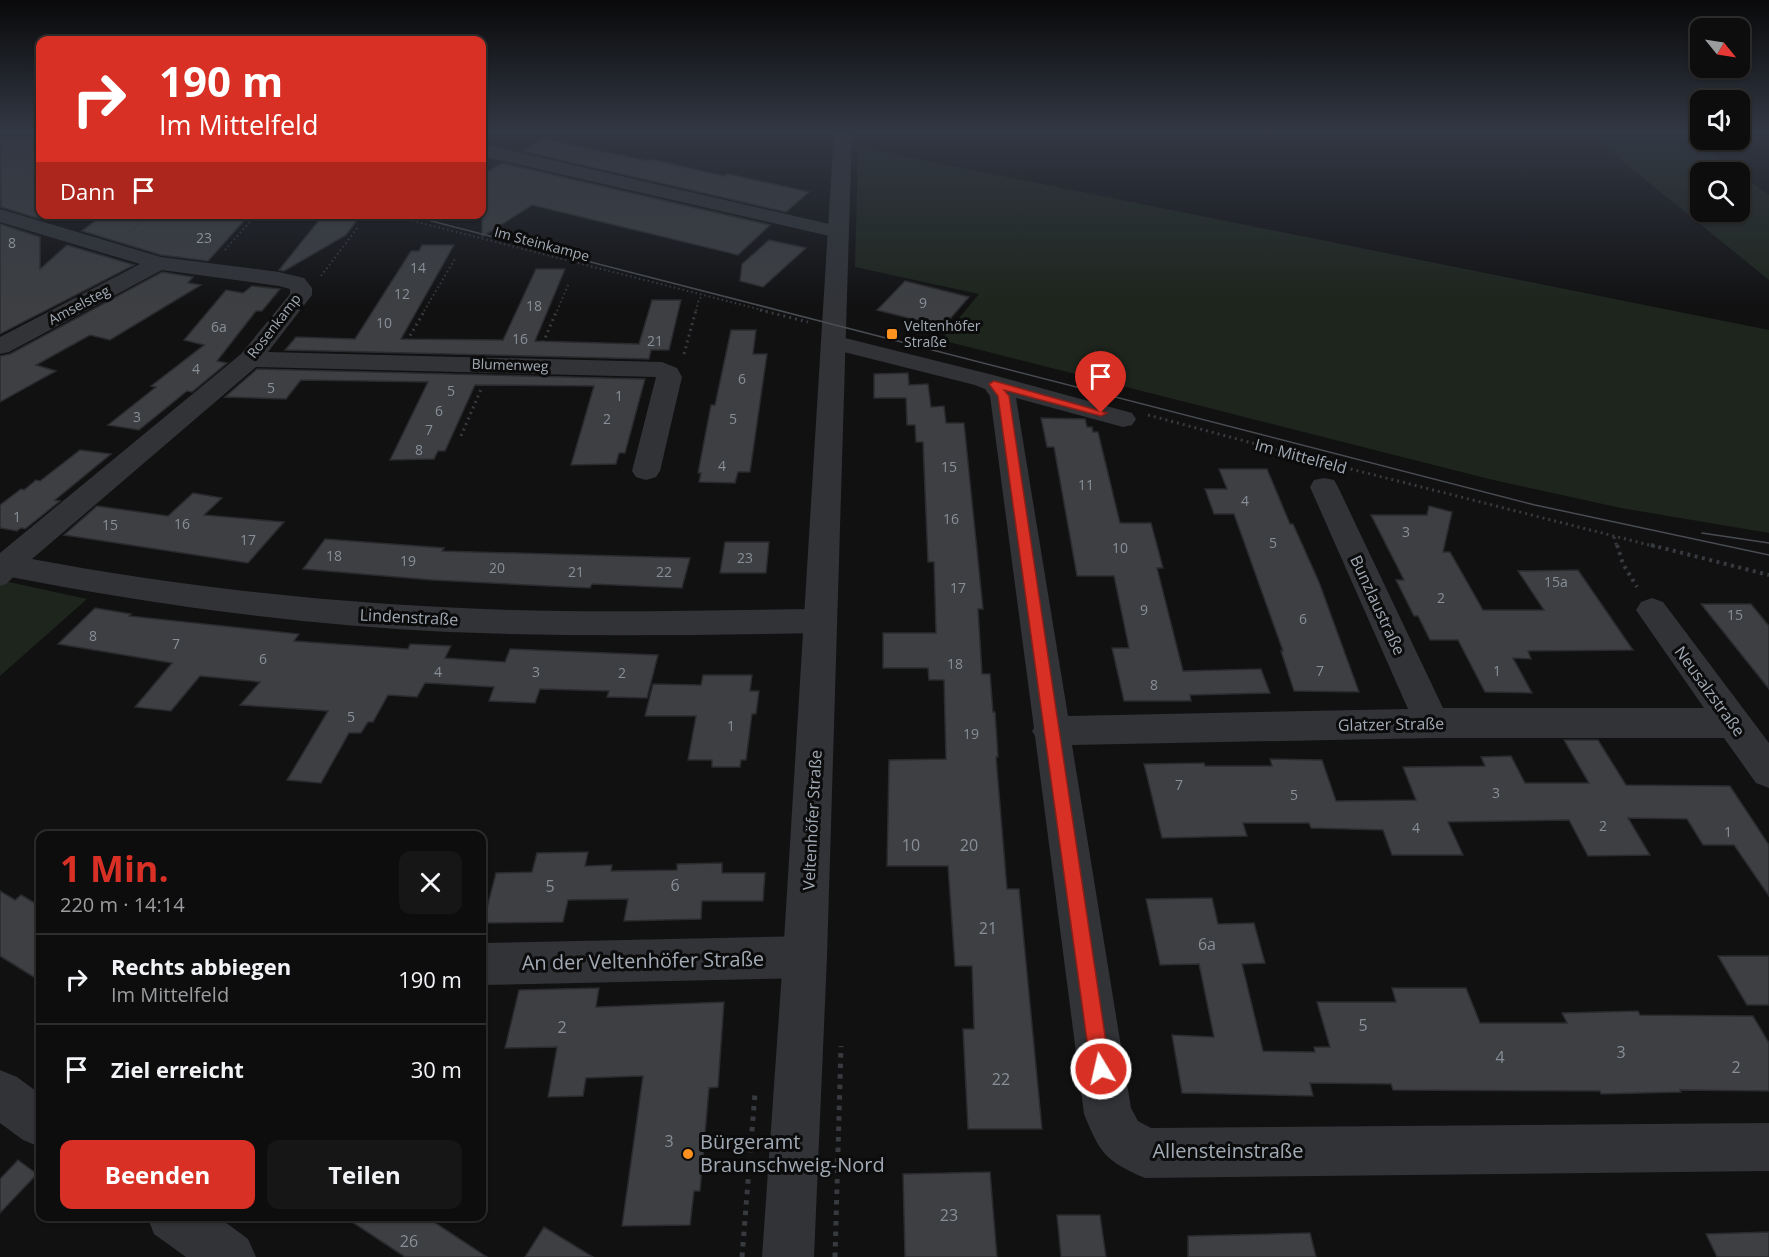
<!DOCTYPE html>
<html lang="de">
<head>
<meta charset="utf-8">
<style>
	:root { --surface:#0d0d0e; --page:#161617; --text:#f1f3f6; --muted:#9a9c9e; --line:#2d2d2e; --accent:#d93025 }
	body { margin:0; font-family:"Open Sans",sans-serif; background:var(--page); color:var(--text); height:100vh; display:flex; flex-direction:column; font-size:22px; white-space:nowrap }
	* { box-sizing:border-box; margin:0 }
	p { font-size:20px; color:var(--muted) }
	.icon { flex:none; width:33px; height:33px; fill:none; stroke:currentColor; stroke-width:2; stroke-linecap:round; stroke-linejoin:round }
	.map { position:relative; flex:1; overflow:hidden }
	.sheet { position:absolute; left:36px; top:831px; width:450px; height:390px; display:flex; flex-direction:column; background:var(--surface); border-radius:12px; box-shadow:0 2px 4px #0004,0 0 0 2px var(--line) }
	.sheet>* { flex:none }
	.guide { position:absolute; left:36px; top:36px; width:450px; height:183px; border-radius:12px; box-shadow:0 2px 4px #0004,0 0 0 2px var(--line); background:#d93025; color:#fff; overflow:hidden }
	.needle { width:39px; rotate:120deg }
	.buttons { position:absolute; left:1690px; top:18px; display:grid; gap:12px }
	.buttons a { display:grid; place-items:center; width:60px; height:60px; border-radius:12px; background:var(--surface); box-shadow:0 2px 4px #0004,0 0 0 2px var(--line); font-size:30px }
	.pin { position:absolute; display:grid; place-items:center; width:51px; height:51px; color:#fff; margin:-62px -26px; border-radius:50% 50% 50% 0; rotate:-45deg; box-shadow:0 0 6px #0007 }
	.pin .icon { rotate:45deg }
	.me { position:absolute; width:66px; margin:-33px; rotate:351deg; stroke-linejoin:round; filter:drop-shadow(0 0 4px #0008) }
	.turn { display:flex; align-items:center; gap:21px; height:126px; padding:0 24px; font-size:27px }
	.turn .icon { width:78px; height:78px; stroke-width:2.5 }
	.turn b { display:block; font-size:42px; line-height:51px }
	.then { display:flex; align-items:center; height:57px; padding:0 24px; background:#0003; gap:12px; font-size:22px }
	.round { display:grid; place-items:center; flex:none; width:63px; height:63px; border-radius:12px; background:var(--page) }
	.overview { display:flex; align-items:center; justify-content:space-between; height:102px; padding:0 24px }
	h1 { font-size:36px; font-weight:700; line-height:45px; color:var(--accent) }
	.button { display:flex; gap:12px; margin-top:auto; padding:12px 24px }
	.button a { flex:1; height:69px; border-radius:12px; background:var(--accent); color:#fff; font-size:24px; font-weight:700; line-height:69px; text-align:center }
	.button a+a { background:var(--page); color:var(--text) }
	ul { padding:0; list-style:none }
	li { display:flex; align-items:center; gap:18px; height:90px; padding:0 24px; border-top:2px solid var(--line) }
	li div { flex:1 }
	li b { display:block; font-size:22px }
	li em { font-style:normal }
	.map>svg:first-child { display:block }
	.green { fill:#1d251d }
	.building { fill:#3d3f42; stroke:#2a2b2e; stroke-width:1.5 }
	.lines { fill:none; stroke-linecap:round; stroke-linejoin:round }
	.path-far3 { stroke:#373a3f; stroke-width:2; stroke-dasharray:1.5 3; stroke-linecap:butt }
	.path-far2 { stroke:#373a3f; stroke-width:3; stroke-dasharray:2 4; stroke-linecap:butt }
	.path-far1 { stroke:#373a3f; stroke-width:4; stroke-dasharray:3 4.5; stroke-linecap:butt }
	.path { stroke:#373a3f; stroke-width:5; stroke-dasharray:4.5 6; stroke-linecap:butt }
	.service { fill:#313337; fill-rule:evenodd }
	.minor { fill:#313337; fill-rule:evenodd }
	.tertiary { fill:#313337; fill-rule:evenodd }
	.tram { stroke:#484c51; stroke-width:1.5 }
	.route { fill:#d93025; stroke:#8d1f18; stroke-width:1.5 }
	.poi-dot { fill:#fd921e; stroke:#0c0c0d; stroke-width:2 }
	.labels { text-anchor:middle; stroke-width:6; stroke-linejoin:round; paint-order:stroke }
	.number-label { font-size:14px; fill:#888f98 }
	.far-street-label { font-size:14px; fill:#a1aab4; stroke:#0c0c0d }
	.far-poi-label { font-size:14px; fill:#a1aab4; stroke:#0c0c0d; text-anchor:start }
	.street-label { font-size:16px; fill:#a1aab4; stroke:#0c0c0d }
	.near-number-label { font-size:16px; fill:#888f98 }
	.near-street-label { font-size:20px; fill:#a1aab4; stroke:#0c0c0d }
	.near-poi-label { font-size:20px; fill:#a1aab4; stroke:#0c0c0d; text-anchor:start }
</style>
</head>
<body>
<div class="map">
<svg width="1769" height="1257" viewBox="0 0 1769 1257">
	<rect width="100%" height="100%" fill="#111112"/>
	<!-- green -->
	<path class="green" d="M1585 131H1679L1737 172H1701V212H1740V175L1769 195V280Z
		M858 147 1769 330V533L1621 508 1489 479 941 340 979 294 855 267Z
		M0 580 87 599 0 676Z"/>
	<!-- building -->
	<path class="building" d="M542 139 648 161 650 159 724 176 728 174 809 192 786 212 522 151Z
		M0 140H40V219L1 207Z
		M502 163 770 225 738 255 532 205 482 237V175Z
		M104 214H138L134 218 250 214 208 261 161 255 82 231Z
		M324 214H362L346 235 284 271 279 270Z
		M0 224 40 237V269L67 245 134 265 0 334Z
		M769 240 806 248 763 287 740 281 742 264Z
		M422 245H454L401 339 503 340 536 269H565L535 341 639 344 652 300H681L669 350H651L649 359 285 350 296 337 355 339 411 251H419Z
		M162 272 193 277 188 283 201 285 110 340 90 335 36 365 56 371 0 402V356L10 354Z
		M905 281 969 297 943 327 877 310Z
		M252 286 280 289 262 311H256L217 361 227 363 192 392 187 391 139 430 108 425 156 387 151 386 204 345 184 340 226 290 243 293Z
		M731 330H756L753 354H767L750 472H738L735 483 699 482 701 473H698L711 405H715Z
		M257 369 645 379 625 453H619L616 464 571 465 594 386 475 385 445 451H438L434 459 390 460 428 382 301 380 286 399 225 397Z
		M908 373 909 385 928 384 931 407 944 406 946 423H964L983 609H978L982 674H990L993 712H995L998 757H996L1007 889H1019L1042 1129H968L963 1029H974L972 966H955L948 866H887L889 760 946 759 944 680H929L928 668H883V633H936L934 562H928L923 442H916L915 425H907L906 398H874V374Z
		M1041 418 1085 419 1087 427H1092L1093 432H1098L1120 523H1151L1163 568H1157L1183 671 1261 669 1270 693 1190 695 1191 701H1124L1112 648H1129L1114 576H1077L1054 447H1047Z
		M80 450 111 454 55 500 60 501 25 529 21 528 17 531 0 528V505L21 489 24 490 36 480 40 481Z
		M1219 469H1267L1290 524H1293L1319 582 1359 692 1294 691 1281 651H1283L1234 514H1214L1205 489H1227Z
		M193 493 222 498 204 515 284 522 248 563 64 535 97 506 168 516Z
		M1429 506 1452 512 1443 552H1450L1483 610H1544L1518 571 1578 570 1633 650 1528 651 1531 659 1513 658 1532 693 1485 692 1458 640H1430L1418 616H1414L1396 580H1404L1371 515H1427Z
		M325 539 444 548 442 551 690 558 682 588 592 584 590 588 548 586 432 580 303 569Z
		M725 542H769L766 573H720Z
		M1701 604H1751L1769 626V689Z
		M95 608 131 614 129 616 299 634 294 641 408 649 410 644 451 646 445 658 505 662 510 649 658 655 647 698 607 697 609 691 540 689 535 703 489 701 494 687 425 683 417 697 388 695 373 722H368L361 733H349L321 783 287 780 328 711 240 705 260 682 200 676 171 711 135 707 172 663 58 644Z
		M703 675H752L750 691H759L756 714H752L746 760H741L740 767H712V760H688L696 716H645L653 684 701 685Z
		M1564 740H1598L1626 785 1730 786 1769 845V896L1734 845H1703L1687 819 1628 818 1650 855 1588 856 1569 820 1448 822 1463 855H1392L1383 830 1311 828 1309 823H1243L1247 836 1162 838 1144 764 1204 763 1205 766H1272L1270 759 1322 760 1336 801 1416 800 1403 767 1485 766 1481 757 1511 756 1525 783H1589Z
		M588 852 585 866 612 865 611 871 677 870V864L722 863V873H765L763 901H702L701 919 624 921 628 899 568 900 563 922 483 923 496 873 532 872 537 853Z
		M0 891 15 900 21 895 40 906V981L0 956Z
		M1212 898 1218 924 1254 923 1265 963 1242 964 1263 1051 1315 1052 1314 1047H1330L1317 1002H1396L1392 988H1466L1480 1023H1567L1562 1013 1638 1011 1640 1015 1753 1016 1769 1043V1091L1680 1090 1681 1092 1601 1094 1600 1091 1393 1090 1391 1084 1310 1083 1313 1096 1182 1093 1172 1035 1214 1037 1199 964 1160 965 1146 899Z
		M1718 956H1769V1005H1747Z
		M599 988 596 1007 724 1002 718 1087 709 1088 700 1191H694L690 1225 622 1226 643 1076 586 1078 583 1096 548 1097 557 1047 505 1048 519 990Z
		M18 1160 37 1174 0 1213V1179Z
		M990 1172 997 1257H905L903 1174Z
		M1057 1215H1100L1106 1257H1061Z
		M343 1216H425L487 1257H405Z
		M544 1227 593 1257H525Z
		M1769 1232V1257H1717L1706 1234Z
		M1310 1233 1316 1257H1188V1236Z"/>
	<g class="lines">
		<!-- path-far3 -->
		<path class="path-far3" d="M0 168 33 144
			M386 214 766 311
			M130 232 149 214
			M225 250 257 214
			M321 276 358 227
			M424 311 455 259
			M557 311 569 283
			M696 311 699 299 703 296"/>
		<!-- path-far2 -->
		<path class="path-far2" d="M760 310 808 322
			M407 341 425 310
			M543 343 557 310
			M684 354 696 310
			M1148 415 1323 462
			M461 436 482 387
			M1339 466 1657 547
			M1614 537 1617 547"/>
		<!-- path-far1 -->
		<path class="path-far1" d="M1617 545 1623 564 1637 587
			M1651 545 1769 575"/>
		<!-- path -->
		<path class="path" d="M742 1257 755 1093
			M835 1257 841 1046"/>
		<!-- service -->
		<path class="service" d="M16 562 22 563 24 567 6 584 0 586V572Z"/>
		<!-- minor -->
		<path class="minor" d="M482 144 838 226 845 228 848 232 845 236 838 238 482 156Z
			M0 209 161 257 279 272 304 278 312 288V295L268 352 662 362 677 368 682 377 660 471 656 477 646 480 636 477 632 471 656 377 256 367 32 559C191 589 351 605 512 610 615 613 718 610 821 609L833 612 837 621 833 630 821 633C697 635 573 637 449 632 298 625 148 604 0 575V553L241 354 290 294V289L279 286 162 270 9 352 0 354V337L140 264 0 222Z
			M833 335 993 375 1132 413 1136 419 1132 425 1123 427 1016 398 1068 716 1408 709 1310 487 1314 480 1324 478 1334 480 1338 487 1443 708H1704L1636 610 1641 602 1652 598 1663 602 1769 743V788L1756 783 1724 738H1432L1072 745 1131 1108 1138 1121 1151 1128 1769 1123V1171L1145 1178C1105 1161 1100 1153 1084 1114L1035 736 1032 731 1034 728 990 396 985 389 975 385 824 347 821 342 824 337Z
			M805 936 820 942 827 957 820 972 805 978 482 985V943Z
			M0 1070 17 1077 40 1094V1147L23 1140 0 1123Z
			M147 1216H217L248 1239 256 1257H186L154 1234Z"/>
		<!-- tertiary -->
		<path class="tertiary" d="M834 131H852L827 957 814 1257H762L783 957Z"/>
		<!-- tram -->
		<path class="tram" d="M404 214 1535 505 1769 555
			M1702 533 1769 543"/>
	</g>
	<!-- sky -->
	<linearGradient id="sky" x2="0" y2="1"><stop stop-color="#09090a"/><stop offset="0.43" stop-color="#323844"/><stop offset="1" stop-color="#323844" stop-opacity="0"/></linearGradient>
	<rect width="1769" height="307" fill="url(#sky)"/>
	<!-- route -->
	<path class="route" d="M994 381 1107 413 1101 416 1004 390 1009 396 1110 1069 1108 1076 1101 1079 1094 1076 1091 1069 998 396 989 384Z"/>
	<!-- markers -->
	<g class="poi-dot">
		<rect x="886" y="328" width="12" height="12" rx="3"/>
		<circle cx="688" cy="1154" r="6"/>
	</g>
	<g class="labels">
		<!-- number labels -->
		<g class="number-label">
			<text x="204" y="243">23</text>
			<text x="12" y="248">8</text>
			<text x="418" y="273">14</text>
			<text x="402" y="299">12</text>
			<text x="923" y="308">9</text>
			<text x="534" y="311">18</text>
			<text x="384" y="328">10</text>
			<text x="219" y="332">6a</text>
			<text x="520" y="344">16</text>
			<text x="655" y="346">21</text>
			<text x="196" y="374">4</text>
			<text x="742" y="384">6</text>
			<text x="271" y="393">5</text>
			<text x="451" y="396">5</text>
			<text x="619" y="401">1</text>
			<text x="439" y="416">6</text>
			<text x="137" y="422">3</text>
			<text x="607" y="424">2</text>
			<text x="733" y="424">5</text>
			<text x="429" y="435">7</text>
			<text x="419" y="455">8</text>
			<text x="722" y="471">4</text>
			<text x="949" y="472">15</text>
			<text x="1086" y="490">11</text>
			<text x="1245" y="506">4</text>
			<text x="17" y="522">1</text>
			<text x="951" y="524">16</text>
			<text x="182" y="529">16</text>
			<text x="110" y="530">15</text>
			<text x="1406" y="537">3</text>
			<text x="248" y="545">17</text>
			<text x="1273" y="548">5</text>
			<text x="1120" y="553">10</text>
			<text x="334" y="561">18</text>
			<text x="745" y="563">23</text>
			<text x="408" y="566">19</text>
			<text x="497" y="573">20</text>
			<text x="576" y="577">21</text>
			<text x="664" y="577">22</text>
			<text x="1556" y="587">15a</text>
			<text x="958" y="593">17</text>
			<text x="1441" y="603">2</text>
			<text x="1144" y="615">9</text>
			<text x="1735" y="620">15</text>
			<text x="1303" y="624">6</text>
			<text x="93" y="641">8</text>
			<text x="176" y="649">7</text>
			<text x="263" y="664">6</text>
			<text x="955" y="669">18</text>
			<text x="1320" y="676">7</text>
			<text x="1497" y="676">1</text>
			<text x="438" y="677">4</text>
			<text x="536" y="677">3</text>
			<text x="622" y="678">2</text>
			<text x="1154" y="690">8</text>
			<text x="351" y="722">5</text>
			<text x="731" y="731">1</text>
			<text x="971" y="739">19</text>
			<text x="1179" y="790">7</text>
			<text x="1496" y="798">3</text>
			<text x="1294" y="800">5</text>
			<text x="1603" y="831">2</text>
			<text x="1416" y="833">4</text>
			<text x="1728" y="837">1</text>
		</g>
		<!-- far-street labels -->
		<g class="far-street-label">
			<text transform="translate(542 244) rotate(15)" y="5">Im Steinkampe</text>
			<text transform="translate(79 305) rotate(-28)" y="5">Amselsteg</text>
			<text transform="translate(274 326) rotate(-52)" y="5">Rosenkamp</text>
			<text transform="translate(510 365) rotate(2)" y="5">Blumenweg</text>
		</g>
		<!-- far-poi labels -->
		<g class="far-poi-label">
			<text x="904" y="331">Veltenhöfer<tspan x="904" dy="16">Straße</tspan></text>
		</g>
		<!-- street labels -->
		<g class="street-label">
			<text transform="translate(1301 456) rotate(15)" y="6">Im Mittelfeld</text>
			<text transform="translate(1378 605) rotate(65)" y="6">Bunzlaustraße</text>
			<text transform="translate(409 617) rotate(3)" y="6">Lindenstraße</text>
			<text transform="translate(1710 691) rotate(54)" y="6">Neusalzstraße</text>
			<text transform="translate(1391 724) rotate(-1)" y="6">Glatzer Straße</text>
			<text transform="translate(812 820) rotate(-87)" y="6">Veltenhöfer Straße</text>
		</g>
		<!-- near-number labels -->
		<g class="near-number-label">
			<text x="911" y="851">10</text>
			<text x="969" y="851">20</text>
			<text x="675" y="891">6</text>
			<text x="550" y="892">5</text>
			<text x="988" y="934">21</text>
			<text x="1207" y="950">6a</text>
			<text x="1363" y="1031">5</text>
			<text x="562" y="1033">2</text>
			<text x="1621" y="1058">3</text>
			<text x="1500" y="1063">4</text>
			<text x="1736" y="1073">2</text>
			<text x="1001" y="1085">22</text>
			<text x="669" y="1147">3</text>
			<text x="949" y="1221">23</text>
			<text x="409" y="1247">26</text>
		</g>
		<!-- near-street labels -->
		<g class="near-street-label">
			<text transform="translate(643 961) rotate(-1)" y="7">An der Veltenhöfer Straße</text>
			<text x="1228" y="1158">Allensteinstraße</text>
		</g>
		<!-- near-poi labels -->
		<g class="near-poi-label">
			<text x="700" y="1149">Bürgeramt<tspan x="700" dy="23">Braunschweig-Nord</tspan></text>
		</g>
	</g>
</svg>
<div class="buttons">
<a><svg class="needle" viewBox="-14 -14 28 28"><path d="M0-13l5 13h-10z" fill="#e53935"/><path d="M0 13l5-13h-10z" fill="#9a9c9e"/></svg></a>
<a><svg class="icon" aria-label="sound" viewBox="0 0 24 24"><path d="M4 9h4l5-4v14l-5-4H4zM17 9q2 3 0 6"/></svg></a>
<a><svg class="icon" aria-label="search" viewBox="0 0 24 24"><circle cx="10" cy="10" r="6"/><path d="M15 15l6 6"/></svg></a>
</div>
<div class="pin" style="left:1101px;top:413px;background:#d93025"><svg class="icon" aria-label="arrive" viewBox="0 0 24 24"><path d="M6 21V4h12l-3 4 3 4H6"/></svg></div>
<svg class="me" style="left:1101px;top:1069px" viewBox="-20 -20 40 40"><circle r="17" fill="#d93025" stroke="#fff" stroke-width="3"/><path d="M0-11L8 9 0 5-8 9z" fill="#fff"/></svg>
<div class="guide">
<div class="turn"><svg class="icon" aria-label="right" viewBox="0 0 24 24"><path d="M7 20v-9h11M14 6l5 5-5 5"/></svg><div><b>190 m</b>Im Mittelfeld</div></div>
<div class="then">Dann<svg class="icon" aria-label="arrive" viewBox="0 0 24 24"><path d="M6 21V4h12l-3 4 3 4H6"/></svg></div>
</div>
<section class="sheet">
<div class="overview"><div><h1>1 Min.</h1><p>220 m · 14:14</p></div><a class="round"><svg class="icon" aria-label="close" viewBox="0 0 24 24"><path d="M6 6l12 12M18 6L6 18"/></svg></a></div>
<ul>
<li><svg class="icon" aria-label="right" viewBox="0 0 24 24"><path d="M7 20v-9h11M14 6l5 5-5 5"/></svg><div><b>Rechts abbiegen</b><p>Im Mittelfeld</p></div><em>190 m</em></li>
<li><svg class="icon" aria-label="arrive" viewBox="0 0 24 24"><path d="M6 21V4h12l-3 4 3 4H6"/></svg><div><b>Ziel erreicht</b></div><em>30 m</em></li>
</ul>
<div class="button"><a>Beenden</a><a>Teilen</a></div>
</section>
</div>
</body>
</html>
